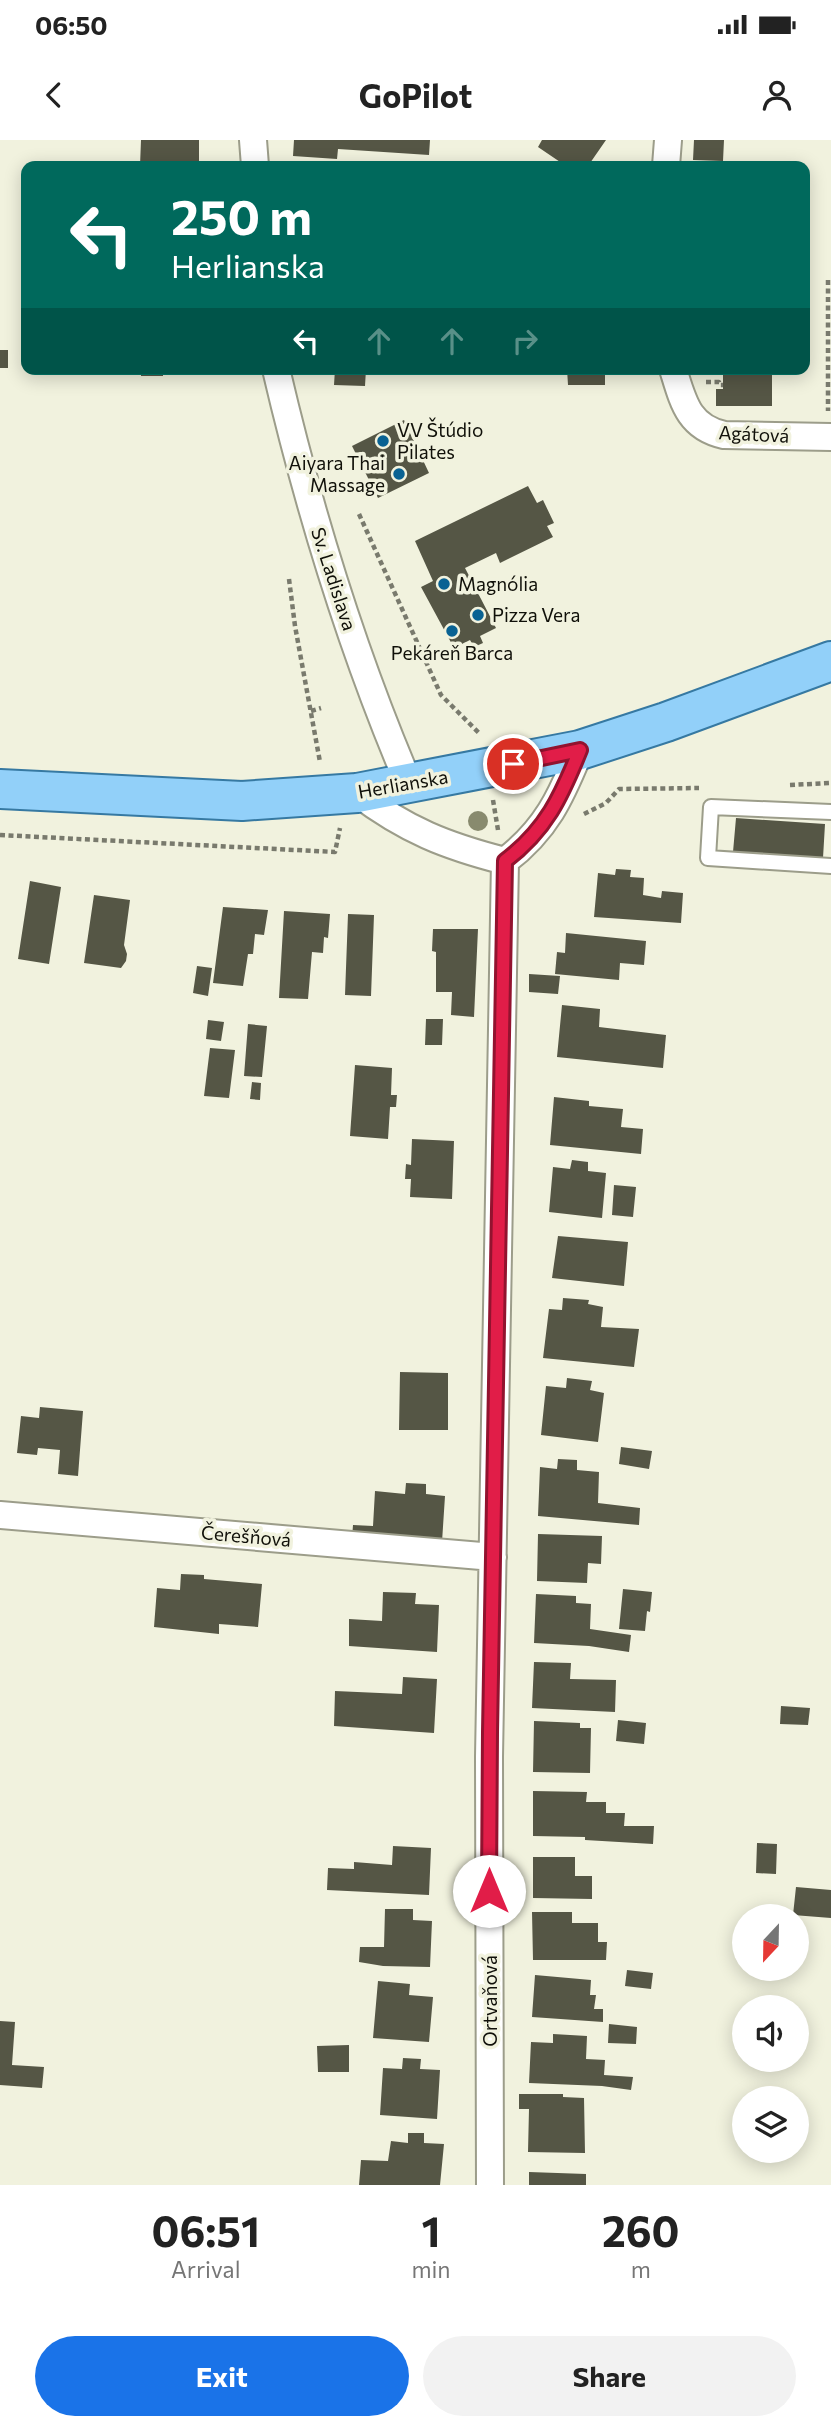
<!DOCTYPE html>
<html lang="en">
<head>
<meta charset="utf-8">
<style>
	:root { --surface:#fff; --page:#f2f2f2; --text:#222; --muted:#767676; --accent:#1a73e8 }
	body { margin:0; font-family:Commissioner,sans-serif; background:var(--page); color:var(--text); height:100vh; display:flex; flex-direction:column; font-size:26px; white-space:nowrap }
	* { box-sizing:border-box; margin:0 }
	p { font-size:23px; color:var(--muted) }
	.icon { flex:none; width:38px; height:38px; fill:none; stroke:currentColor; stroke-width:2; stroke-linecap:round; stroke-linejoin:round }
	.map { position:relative; height:2045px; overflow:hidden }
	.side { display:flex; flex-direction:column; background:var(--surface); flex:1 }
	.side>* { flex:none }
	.top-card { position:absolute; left:21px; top:21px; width:789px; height:214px; border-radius:14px; box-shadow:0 4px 18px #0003; background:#00695c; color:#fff; overflow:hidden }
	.needle { width:46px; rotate:202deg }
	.tools { position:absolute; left:732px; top:1764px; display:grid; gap:14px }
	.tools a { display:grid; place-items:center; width:77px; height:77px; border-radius:50%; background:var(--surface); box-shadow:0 4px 18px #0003; font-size:35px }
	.pin { position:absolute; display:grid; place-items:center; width:60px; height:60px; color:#fff; margin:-30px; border:4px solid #fff; border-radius:50%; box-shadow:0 2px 7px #0007 }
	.me { position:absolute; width:77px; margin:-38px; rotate:0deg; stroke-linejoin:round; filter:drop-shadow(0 0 5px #0008) }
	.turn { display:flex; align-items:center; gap:24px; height:147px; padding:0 35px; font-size:32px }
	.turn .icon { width:91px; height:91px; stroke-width:2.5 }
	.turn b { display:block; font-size:49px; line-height:60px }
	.lanes { display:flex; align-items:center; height:66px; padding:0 35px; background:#0003; justify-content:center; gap:35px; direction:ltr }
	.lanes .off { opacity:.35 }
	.eta { display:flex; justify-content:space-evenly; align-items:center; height:119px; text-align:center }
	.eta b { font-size:42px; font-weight:700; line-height:49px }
	.primary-button { display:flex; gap:14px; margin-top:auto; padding:14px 35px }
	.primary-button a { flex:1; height:80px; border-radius:42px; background:var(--accent); color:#fff; font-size:28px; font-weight:700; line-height:80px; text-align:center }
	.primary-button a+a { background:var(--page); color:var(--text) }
	.status { display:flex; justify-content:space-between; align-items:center; height:49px; padding:0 35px; background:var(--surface); direction:ltr }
	.status svg { height:19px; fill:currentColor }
	header { display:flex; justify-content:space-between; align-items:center; height:91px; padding:0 35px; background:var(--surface); font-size:32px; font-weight:700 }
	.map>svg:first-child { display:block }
	.building { fill:#555645 }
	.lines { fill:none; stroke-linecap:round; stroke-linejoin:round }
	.lane-casing { stroke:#9c9d8a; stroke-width:18 }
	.street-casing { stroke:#9c9d8a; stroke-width:30 }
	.primary-casing { stroke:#3679a2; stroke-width:42 }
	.path { stroke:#797a6d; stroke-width:4.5; stroke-dasharray:5 3.5; stroke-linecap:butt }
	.lane { stroke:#fff; stroke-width:14 }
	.street { stroke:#fff; stroke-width:26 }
	.primary { stroke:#92d0f9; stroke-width:38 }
	.tree { fill:#888a6e }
	.route-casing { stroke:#92132f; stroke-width:18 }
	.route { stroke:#e11d48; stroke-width:12 }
	.poi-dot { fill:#096293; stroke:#f1f2de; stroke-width:2.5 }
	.labels { text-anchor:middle; stroke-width:7; stroke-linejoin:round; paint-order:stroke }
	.poi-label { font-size:19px; fill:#101009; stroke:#f1f2de; text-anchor:start }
	.street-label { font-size:19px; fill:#101009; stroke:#f1f2de }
</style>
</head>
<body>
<div class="status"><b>06:50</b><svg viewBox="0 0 49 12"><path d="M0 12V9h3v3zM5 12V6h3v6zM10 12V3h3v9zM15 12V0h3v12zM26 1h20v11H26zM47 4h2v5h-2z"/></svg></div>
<header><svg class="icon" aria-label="back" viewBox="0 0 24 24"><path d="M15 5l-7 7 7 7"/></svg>GoPilot<svg class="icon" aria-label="person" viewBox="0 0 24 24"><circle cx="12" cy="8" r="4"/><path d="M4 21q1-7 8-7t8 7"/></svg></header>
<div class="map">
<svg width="831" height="2045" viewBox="0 0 831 2045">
	<rect width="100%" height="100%" fill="#f1f2de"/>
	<!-- building -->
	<path class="building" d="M141 0H199V26H140Z
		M294 0H430L429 15 338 9 337 19 293 16Z
		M542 0H606L588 26H566L538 7Z
		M694 0H724L723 21 693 20Z
		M0 210H8V228H0Z
		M141 229H163V236H141Z
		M170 229H218V232L170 233Z
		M335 229H366L365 246 334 245Z
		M567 229H605V245H568Z
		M723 229H772V266H716V249H723Z
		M404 280 429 333 378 358 352 306Z
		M528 346 537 363 543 360 554 383 547 386 553 397 500 423 496 413 465 428 496 488 480 496 483 503 474 507 470 500 454 508 421 447 433 441 415 401Z
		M736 678 825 684 823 718 733 712Z
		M616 729 631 730 630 737 644 738 643 755 661 758 662 751 683 753 681 783 594 777 598 733 615 735Z
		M30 741 61 747 49 824 18 819Z
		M94 755 130 760 124 805 127 814 126 821 121 828 84 823Z
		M223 767 268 770 264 795 255 794 253 814H248L243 846 213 843Z
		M284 771 330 774 328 798 324 797 323 813 312 812 308 859 279 858Z
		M348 774 374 775 371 856 345 855Z
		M433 789H478L474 877 451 875 452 852H436V812L432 811Z
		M566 793 646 801 644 825 620 823 619 840 555 834 557 812 565 813Z
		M197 826 212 828 208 856 193 853Z
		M529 834 560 836 558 854 529 852Z
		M562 865 600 869 599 887 666 895 663 928 557 917Z
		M426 879H443L442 905H425Z
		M208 880 224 882 221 901 206 899Z
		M248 884 267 886 262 937 244 936Z
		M210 908 235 910 229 958 204 956Z
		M355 925 392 928 391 955H397L396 967H390L388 999 350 996Z
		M252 942 261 943 260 960 250 959Z
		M554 957 589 961V966L623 969 621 987 643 989 641 1014 550 1005Z
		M412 999 454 1001 452 1059 410 1057 411 1039H405L406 1024 411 1025Z
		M572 1020 588 1022V1031L606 1033 602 1078 549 1072 553 1027 570 1029Z
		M614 1045 636 1047 633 1077 612 1075Z
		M558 1096 628 1102 624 1146 552 1138Z
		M563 1158 589 1160 588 1164 603 1167 601 1187 639 1189 634 1227 543 1218 549 1169 562 1170Z
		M400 1232 448 1233V1290H399Z
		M567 1238 592 1241 590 1250 604 1253 598 1302 541 1295 546 1246 566 1248Z
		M40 1267 83 1271 78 1336 58 1334 60 1310 38 1308 37 1315 17 1313 21 1276 39 1278Z
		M621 1307 652 1311 649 1329 619 1324Z
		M558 1319 577 1320V1330L599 1332 598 1363 640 1368 639 1385 538 1376 540 1327 557 1329Z
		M406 1343 426 1344V1354L445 1356 442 1402 352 1398 353 1385 373 1386 375 1351 405 1354Z
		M538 1394 602 1396 601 1424 588 1423 587 1443 537 1441Z
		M181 1434 204 1435V1439L262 1444 258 1487 219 1484V1494L154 1487 157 1448 180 1450Z
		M623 1449 652 1452 650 1472 647 1471 645 1491 619 1489Z
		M383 1452 416 1453 415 1464 439 1465 437 1512 349 1506V1479L382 1481Z
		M536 1454 576 1456V1463L591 1464 590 1489 631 1495 629 1512 589 1506 534 1503Z
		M534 1522 571 1523 570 1539 616 1540 615 1572 532 1568Z
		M403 1537 437 1539 434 1593 334 1586 335 1551 402 1554Z
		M781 1566 810 1568 808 1585 780 1584Z
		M618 1580 646 1583 644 1604 616 1601Z
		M534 1581 580 1583V1588H591L590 1633 533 1632Z
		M533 1651 587 1652 586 1662H606V1673H625L624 1686H654L653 1704 585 1700V1697L533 1696Z
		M757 1703 777 1704 776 1734 756 1733Z
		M393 1706 431 1708 429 1755 327 1750 328 1728 354 1729V1722L392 1725Z
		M533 1717H575V1736H592V1759L533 1758Z
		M796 1747 831 1750V1778L793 1775Z
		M385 1769H413V1780L432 1781 430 1827 383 1826 359 1822 360 1807H384Z
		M532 1772H572V1783H598V1802H607L606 1820H533Z
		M627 1830 653 1833 651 1849 625 1846Z
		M535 1835 591 1840 590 1855H596L594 1869H603V1882L532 1877Z
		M378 1841 410 1844 409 1855 433 1857 429 1902 373 1898Z
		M0 1881 15 1882 12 1925 44 1927 42 1948 0 1945Z
		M609 1884 637 1887 636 1904 608 1903Z
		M553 1894 587 1896 586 1919 605 1920 604 1935 633 1937 631 1950 602 1946 529 1943 531 1902 553 1903Z
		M349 1905V1932H318L317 1906Z
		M403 1918 421 1919 420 1929 440 1930 437 1979 380 1975 383 1928 402 1929Z
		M519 1954H563V1957L584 1958 585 2013 528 2012 529 1969H519Z
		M408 1993H424V2003L444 2004 440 2045H359L361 2020 388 2021 391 2001 408 2003Z
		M529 2032 586 2034V2045H529Z"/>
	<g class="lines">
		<!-- lane casing -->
		<g class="lane-casing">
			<path id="lane" d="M831 672 711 667 708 718 831 726"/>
		</g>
		<!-- street casing -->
		<g class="street-casing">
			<path id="street" d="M253 0 255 26
				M666 26 668 0
				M276 229C309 370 352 511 409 644
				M673 229C683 261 688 287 724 295L831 297
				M357 653C406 690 446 706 505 721
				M505 721C546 690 561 657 580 610
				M0 1375 493 1417
				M490 2045 489 1617 505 721"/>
		</g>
		<!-- primary casing -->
		<g class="primary-casing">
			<path id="primary" d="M0 649 242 661 357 653 580 610 666 582 831 521"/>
		</g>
		<!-- path -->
		<path class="path" d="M828 140V271
			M706 242H719L720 245H723
			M359 374 441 555 480 594
			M289 439 295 486 320 622
			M311 571 321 568
			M790 645 831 643
			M493 660 498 690
			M584 674 606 663 619 649 699 648
			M0 695 335 712 340 688"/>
		<!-- lane -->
		<use href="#lane" class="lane"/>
		<!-- street -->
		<use href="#street" class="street"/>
		<!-- primary -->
		<use href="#primary" class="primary"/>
	</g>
	<!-- trees -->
	<circle class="tree" cx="478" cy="681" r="10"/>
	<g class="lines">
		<!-- route casing -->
		<g class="route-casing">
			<path id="route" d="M489 1751 490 1592 505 721C546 690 561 657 580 610L513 624"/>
		</g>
		<!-- route -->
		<use href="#route" class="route"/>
	</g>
	<!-- markers -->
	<g class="poi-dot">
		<circle cx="383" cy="301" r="7"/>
		<circle cx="399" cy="334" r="7"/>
		<circle cx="444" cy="444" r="7"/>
		<circle cx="478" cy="475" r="7"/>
		<circle cx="452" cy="491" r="7"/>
	</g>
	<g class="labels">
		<!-- poi labels -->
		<g class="poi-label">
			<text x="397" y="297">VV Štúdio<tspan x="397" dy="22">Pilates</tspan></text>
			<text x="385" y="330" text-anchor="end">Aiyara Thai<tspan x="385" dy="22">Massage</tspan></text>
			<text x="458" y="451">Magnólia</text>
			<text x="492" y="482">Pizza Vera</text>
			<text x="452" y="520" text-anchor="middle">Pekáreň Barca</text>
		</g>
		<!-- street labels -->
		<g class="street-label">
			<text transform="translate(754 294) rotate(3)" y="7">Agátová</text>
			<text transform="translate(334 439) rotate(72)" y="7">Sv. Ladislava</text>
			<text transform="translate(403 644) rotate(-10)" y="7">Herlianska</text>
			<text transform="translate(246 1396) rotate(5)" y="7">Čerešňová</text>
			<text transform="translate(490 1861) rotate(-90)" y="7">Ortvaňová</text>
		</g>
	</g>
</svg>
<div class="tools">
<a><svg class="needle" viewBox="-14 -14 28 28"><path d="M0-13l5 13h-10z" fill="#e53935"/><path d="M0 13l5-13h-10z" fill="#767676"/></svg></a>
<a><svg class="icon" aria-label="sound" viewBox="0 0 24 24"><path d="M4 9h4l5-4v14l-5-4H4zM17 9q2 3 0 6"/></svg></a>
<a><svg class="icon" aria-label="layers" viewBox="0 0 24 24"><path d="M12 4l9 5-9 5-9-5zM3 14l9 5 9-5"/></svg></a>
</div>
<div class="pin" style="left:513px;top:624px;background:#d93025"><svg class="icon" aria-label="arrive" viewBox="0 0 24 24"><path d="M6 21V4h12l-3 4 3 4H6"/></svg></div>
<svg class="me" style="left:489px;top:1751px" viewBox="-20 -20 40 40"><circle r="19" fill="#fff"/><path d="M0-13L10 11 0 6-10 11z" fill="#e11d48"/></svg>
<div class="top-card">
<div class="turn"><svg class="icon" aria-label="left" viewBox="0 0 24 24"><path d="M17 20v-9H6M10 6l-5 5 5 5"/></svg><div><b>250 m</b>Herlianska</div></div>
<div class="lanes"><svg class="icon" aria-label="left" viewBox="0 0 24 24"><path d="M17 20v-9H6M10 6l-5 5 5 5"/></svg><svg class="icon off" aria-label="ahead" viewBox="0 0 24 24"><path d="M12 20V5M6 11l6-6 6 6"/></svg><svg class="icon off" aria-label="ahead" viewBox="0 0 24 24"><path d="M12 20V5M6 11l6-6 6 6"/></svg><svg class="icon off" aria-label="right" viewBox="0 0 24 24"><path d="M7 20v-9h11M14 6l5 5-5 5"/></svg></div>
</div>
</div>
<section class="side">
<div class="eta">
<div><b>06:51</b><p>Arrival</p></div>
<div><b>1</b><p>min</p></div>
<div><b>260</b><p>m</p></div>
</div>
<div class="primary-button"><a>Exit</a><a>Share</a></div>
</section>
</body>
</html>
